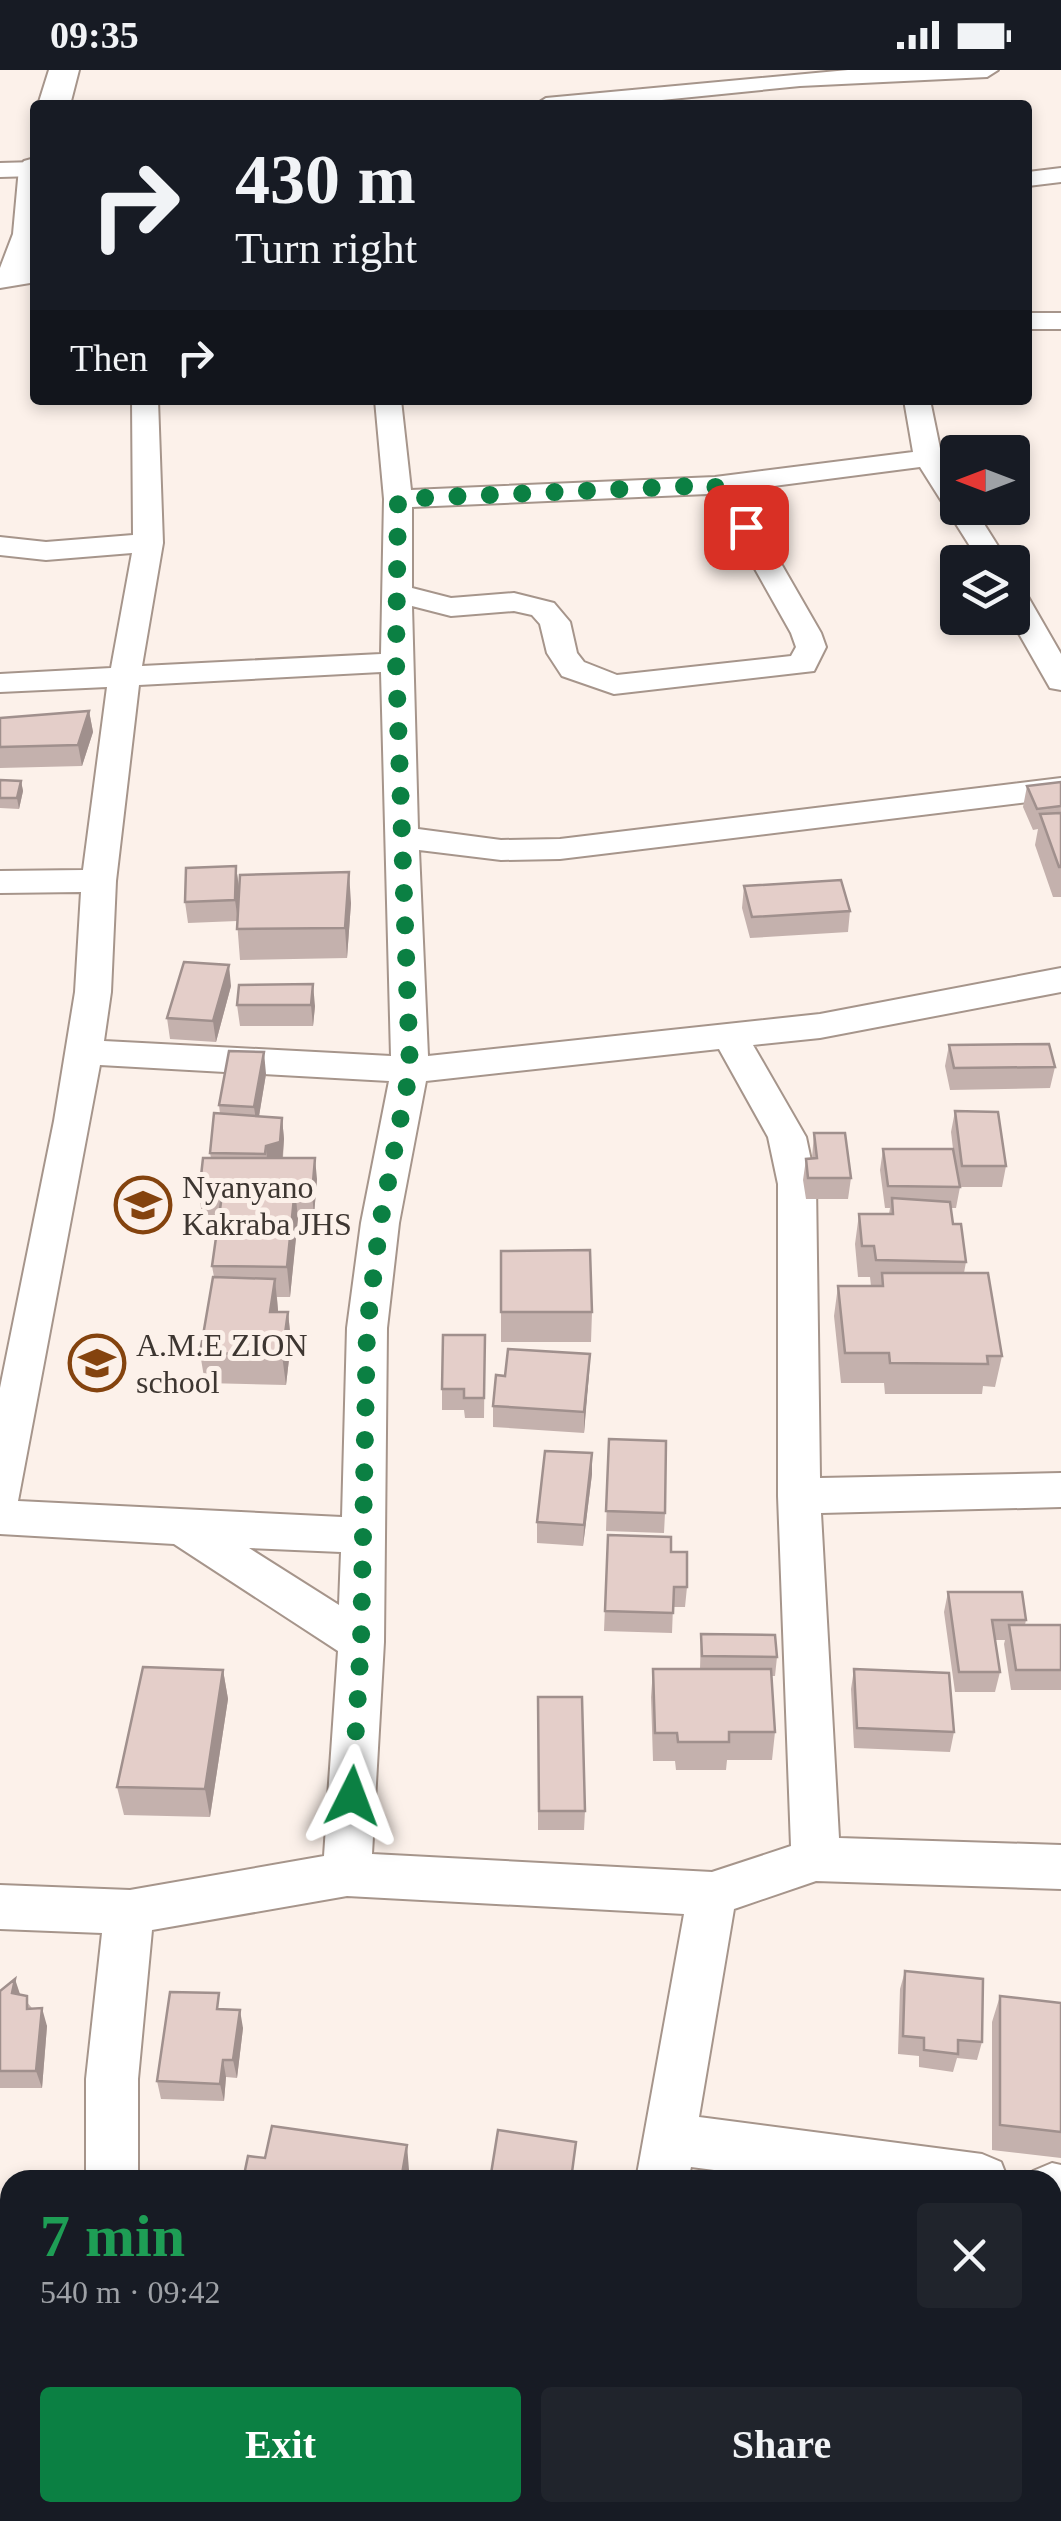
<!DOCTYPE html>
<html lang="en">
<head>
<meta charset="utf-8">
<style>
	:root { --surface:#171b24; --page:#20242c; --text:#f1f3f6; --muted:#9ea1a6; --accent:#0b8043 }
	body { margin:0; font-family:"Times New Roman",serif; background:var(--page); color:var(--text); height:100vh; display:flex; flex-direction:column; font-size:38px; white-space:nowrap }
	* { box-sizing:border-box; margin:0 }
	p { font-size:32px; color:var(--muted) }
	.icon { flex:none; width:55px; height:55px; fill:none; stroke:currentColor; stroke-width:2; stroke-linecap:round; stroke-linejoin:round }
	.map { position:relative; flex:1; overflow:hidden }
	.sheet { position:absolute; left:0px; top:2100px; width:1062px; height:352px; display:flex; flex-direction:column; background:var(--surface); border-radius:30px 30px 0 0; box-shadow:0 5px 15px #0003 }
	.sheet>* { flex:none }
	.top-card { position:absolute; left:30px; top:30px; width:1002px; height:305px; border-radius:10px; box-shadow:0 5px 15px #0003; background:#171b24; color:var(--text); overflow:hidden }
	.needle { width:65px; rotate:270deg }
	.buttons { position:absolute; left:940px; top:365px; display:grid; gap:20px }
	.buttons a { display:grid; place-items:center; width:90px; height:90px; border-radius:10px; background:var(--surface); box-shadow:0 5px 15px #0003; font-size:50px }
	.pin { position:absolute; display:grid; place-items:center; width:85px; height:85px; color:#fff; margin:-42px; border-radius:20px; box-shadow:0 5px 15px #0006 }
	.me { position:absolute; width:110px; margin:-55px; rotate:3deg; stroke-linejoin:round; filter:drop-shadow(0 0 8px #0008) }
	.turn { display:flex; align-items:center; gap:35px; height:210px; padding:0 40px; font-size:45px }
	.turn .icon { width:130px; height:130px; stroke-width:2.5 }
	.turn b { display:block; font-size:70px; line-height:85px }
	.then { display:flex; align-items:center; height:95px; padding:0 40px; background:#0003; gap:20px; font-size:38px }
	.round { display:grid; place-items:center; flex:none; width:105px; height:105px; border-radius:10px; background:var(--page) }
	.overview { display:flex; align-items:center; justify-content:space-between; height:170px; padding:0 40px }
	h1 { font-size:60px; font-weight:700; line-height:75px; color:#1e9e55 }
	.action { display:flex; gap:20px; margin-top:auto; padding:20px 40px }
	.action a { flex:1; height:115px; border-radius:10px; background:var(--accent); color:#fff; font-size:40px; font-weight:700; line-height:115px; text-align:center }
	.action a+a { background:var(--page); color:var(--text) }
	.status { display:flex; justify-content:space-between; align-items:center; height:70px; padding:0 50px; background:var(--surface); direction:ltr }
	.status svg { height:28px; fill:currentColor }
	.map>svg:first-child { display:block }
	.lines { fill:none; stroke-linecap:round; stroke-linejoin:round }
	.street-casing { stroke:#a6958b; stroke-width:4 }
	.secondary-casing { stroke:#a6958b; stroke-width:4 }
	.street { fill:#fff; fill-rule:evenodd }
	.secondary { fill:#fff; fill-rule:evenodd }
	.wall { fill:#c4b1ad }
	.shaded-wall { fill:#a0908d }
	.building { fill:#e4cec9; stroke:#a0908d; stroke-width:2.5 }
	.route { stroke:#0b8043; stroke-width:18; stroke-dasharray:0 32.4 }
	.labels { text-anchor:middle; stroke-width:10; stroke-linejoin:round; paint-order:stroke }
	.poi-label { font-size:32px; fill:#3d3631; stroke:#fcf1ea; text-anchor:start }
</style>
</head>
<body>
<div class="status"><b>09:35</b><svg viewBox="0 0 49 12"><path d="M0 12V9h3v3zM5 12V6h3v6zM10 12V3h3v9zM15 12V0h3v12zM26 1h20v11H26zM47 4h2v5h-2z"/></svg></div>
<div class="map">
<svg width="1061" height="2451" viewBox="0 0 1061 2451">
	<rect width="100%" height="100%" fill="#fcf1ea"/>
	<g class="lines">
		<!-- street casing -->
		<g class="street-casing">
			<path id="street" d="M848 0H998L987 7 800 16 612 35H535L546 28Z
				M35 92V106L0 107V93Z
				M1061 98V112L1028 116V102Z
				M1028 243H1061V259H1028Z
				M132 330H158L163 473 142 596 381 584 384 429 375 330H401L411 420 715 407 913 382 904 330H930L942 388 958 412V438H974L1008 492H980L920 397 734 421 760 457 821 563 826 577 814 601 614 624 562 606 547 583 540 554 532 545 514 541 451 546 412 536 418 759 501 770 560 769 1061 708V728L560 789 501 790 419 780 428 986 820 944 1061 898V922L820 968 753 975 806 1067 816 1114 820 1408 1061 1403V1437L821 1443 839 1768 1061 1775V1819L816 1811 734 1839 699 2047 982 2084 1001 2092 1008 2110H790L691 2097 688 2110H636L684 1844 347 1826 152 1860 138 2009V2110H86V2009L102 1863 0 1859V1815L130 1820 324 1786 338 1581 174 1474 0 1464V1318L54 1051 75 922 81 822 0 823V801L83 800 107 617 0 622V604L111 598 132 483 46 490 0 485V467L46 472 133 465ZM707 424 732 458 791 563 796 577 791 586 617 605 584 592 577 583 570 552 554 533 514 523 451 528 412 518V437ZM381 602 391 986 104 971 111 922 116 811 139 615ZM719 979 768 1067 778 1114V1426L791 1776 712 1802 372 1784 384 1572 387 1258 399 1153 426 1011ZM100 995 389 1011 361 1153 347 1258 342 1447 18 1431ZM249 1478 341 1482 339 1535Z
				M1012 515 1023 518 1061 584V620L1050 618 1010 548Z
				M1052 2093 1061 2095V2147L1052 2145V2110H1029L1033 2101Z
				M79 2442H137V2451H79Z
				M590 2442H648L647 2451H589Z"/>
		</g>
		<!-- secondary casing -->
		<g class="secondary-casing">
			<path id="secondary" d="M49 0H79L70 35H38Z
				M35 88V206L30 213 0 218V198L13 164 19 98 24 91Z"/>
		</g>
		<!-- street -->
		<use href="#street" class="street"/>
		<!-- secondary -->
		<use href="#secondary" class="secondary"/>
	</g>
	<!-- wall -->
	<path class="wall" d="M89 641 93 662 82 696 0 698V648Z
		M0 710 21 711 23 721 19 739 0 738Z
		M1061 712V827H1053L1035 775 1038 759 1033 760 1023 737 1027 716Z
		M236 796 239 818 238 845 351 833 347 888 240 890 237 851 188 853 185 832Z
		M744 816 850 841 848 862 750 868 742 838Z
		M231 916 216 972 170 969 167 948Z
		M237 935 315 936 313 956H240Z
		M949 975 1055 997 1050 1018 950 1020 945 996Z
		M266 1004 259 1046 282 1048 284 1069 283 1088 317 1109 314 1145H298L290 1227H277L278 1242H288L291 1272 286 1315 205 1313 200 1283 214 1207 212 1196 219 1145H202L199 1124 211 1088 210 1083 220 1044 219 1035Z
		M955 1041 1006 1096 1002 1117H960L956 1138H951L953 1154 966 1192 964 1203 1002 1286 995 1317 983 1316 982 1324H885L884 1313H841L834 1246 838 1216H871L870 1207H858L855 1174 859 1144H889L890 1138H885L880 1100 883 1079H953L951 1062Z
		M814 1063 851 1108 848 1129H806L803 1110 806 1089 812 1088Z
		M501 1181 592 1242 591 1272H501Z
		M485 1265 484 1348H465L464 1340H442V1319Z
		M590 1284 584 1363 493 1357V1336L505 1306Z
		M609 1369 665 1443 664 1463 606 1461Z
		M592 1383V1404L583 1476 537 1473V1452Z
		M608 1465 671 1482 687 1517 685 1537H673L672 1563 604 1561Z
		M948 1522 1026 1550 1025 1555H1061V1620H1011L1004 1574 1005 1570H995L1000 1602 995 1622H955L944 1542Z
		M701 1564 777 1587 775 1606H772L775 1662 772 1690H727L726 1700H676L675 1691H653L651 1627 653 1599H700Z
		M854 1599 954 1662 950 1682 854 1678 851 1619Z
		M223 1600 228 1629 210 1747 124 1745 117 1717Z
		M538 1627 585 1741 584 1760H538Z
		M905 1901 982 1972 977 1990 957 1988 953 2002 919 1997V1986L898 1984 900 1919Z
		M0 1921 21 1925 47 1956 42 2018H0Z
		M1000 1926 1061 1933V2088L992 2080V1952Z
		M222 1939 243 1958 237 2008 226 2007 224 2031 161 2029 157 2011Z"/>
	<!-- shaded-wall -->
	<path class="shaded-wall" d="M89 641 93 662 82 696 78 675Z
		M21 711 23 721 19 739 17 728Z
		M236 796 239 818 238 851 235 830Z
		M349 802 351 833 347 888 345 858Z
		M229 895 231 916 216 972 213 951Z
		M313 914 315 936 313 956 311 935Z
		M264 982 266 1004 257 1058 254 1037Z
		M282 1048 284 1069 282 1093 268 1105 266 1076Z
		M315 1088 317 1109 314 1145 312 1124Z
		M295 1118 298 1149 290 1227 287 1197Z
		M275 1209 278 1240 274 1272 270 1242Z
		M288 1242 291 1272 286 1315 282 1285Z
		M590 1284 589 1305 584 1363V1342Z
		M592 1383V1404L583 1476 584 1455Z
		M223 1600 228 1629 210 1747 205 1719Z
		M15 1909 21 1927 12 1923Z
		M42 1938 47 1956 42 2018 36 2001Z
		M240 1940 243 1958 237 2008 233 1990Z
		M223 1990 226 2007 224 2031 220 2014Z
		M407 2075 409 2100 407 2110H401Z"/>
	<!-- building -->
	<path class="building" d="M89 641 78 675 0 677V648Z
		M0 710 21 711 17 728H0Z
		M1061 712V736L1037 739 1027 716Z
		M1061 743V797H1059L1040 744Z
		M236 796 235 830 185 832 186 798Z
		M349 802 345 858 237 859 240 805Z
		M841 810 850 841 752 847 744 816Z
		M184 892 229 895 213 951 167 948Z
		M313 914 311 935H237L239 915Z
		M1049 974 1055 997 954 998 949 975Z
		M229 981 264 982 254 1037 219 1035Z
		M955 1041 998 1042 1006 1096H962Z
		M214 1043 282 1048 280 1072 266 1076 265 1084 210 1083Z
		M814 1063H845L851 1108H808L806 1089 817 1088Z
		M883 1079H953L960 1117 888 1116Z
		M203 1088H315L312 1124H296L295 1118H223L222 1124H199Z
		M223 1118H295L287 1197 212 1196Z
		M892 1128 950 1132 953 1154H961L966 1192 876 1190 874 1176H862L859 1144H893Z
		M590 1180 592 1242H501V1181Z
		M882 1203H988L1002 1286H987L988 1294 890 1293 889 1283H845L838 1216H883Z
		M213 1207 275 1209 270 1242H288L282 1285 200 1283Z
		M443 1265H485L484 1328H464V1319H442Z
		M508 1279 590 1284 584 1342 493 1336 496 1305 505 1306Z
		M609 1369 666 1371 665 1443 606 1441Z
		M545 1381 592 1383 584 1455 537 1452Z
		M608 1465 671 1467V1482H687V1517H674L673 1543 605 1541Z
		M948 1522H1022L1026 1550H992L1000 1602H959Z
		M1009 1555H1061V1600H1016Z
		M701 1564 775 1565 777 1587 702 1586Z
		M143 1597 223 1600 205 1719 117 1717Z
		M653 1599H771L775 1662H729V1672H678L677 1663H655Z
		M854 1599 949 1603 954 1662 857 1658Z
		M538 1627H582L585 1741H539Z
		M905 1901 983 1909 982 1972 958 1970V1984L924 1980V1968L903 1966Z
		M15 1909 12 1923 27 1926V1939L42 1938 36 2001H0V1921Z
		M170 1922 219 1923 217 1939 240 1940 233 1990H223L220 2014 157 2011Z
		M1000 1926 1061 1933V2062L1000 2055Z
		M272 2056 407 2075 401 2110H243L248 2086 265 2088Z
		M498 2060 576 2072 571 2110H490Z"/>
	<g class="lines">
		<!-- route -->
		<path class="route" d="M352 1726 361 1572 367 1258 380 1153 410 1000 396 592 398 429 714 415 746 457"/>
	</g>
	<!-- icons -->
	<defs>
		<g id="school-ring" transform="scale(2.875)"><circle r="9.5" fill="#fcf1ea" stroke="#84430e" stroke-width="1.5"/><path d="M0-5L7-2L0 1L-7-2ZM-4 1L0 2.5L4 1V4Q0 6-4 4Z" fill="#84430e"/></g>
	</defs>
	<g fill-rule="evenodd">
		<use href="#school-ring" x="143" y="1135"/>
		<use href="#school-ring" x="97" y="1293"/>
	</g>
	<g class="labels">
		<!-- poi labels -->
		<g class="poi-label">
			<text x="182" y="1128">Nyanyano<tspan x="182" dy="37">Kakraba JHS</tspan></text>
			<text x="136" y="1286">A.M.E ZION<tspan x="136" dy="37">school</tspan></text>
		</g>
	</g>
</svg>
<div class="buttons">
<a><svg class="needle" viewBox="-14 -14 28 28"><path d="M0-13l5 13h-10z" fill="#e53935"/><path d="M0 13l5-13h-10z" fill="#9ea1a6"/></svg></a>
<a><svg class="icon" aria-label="layers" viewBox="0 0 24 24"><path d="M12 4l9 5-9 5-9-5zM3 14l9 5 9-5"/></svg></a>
</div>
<div class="pin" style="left:746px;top:457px;background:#d93025"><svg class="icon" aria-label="arrive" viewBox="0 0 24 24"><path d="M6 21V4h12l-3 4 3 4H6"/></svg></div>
<svg class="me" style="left:352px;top:1726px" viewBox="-20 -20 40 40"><path d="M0-17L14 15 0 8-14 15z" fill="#0b8043" stroke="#fff" stroke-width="4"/></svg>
<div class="top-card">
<div class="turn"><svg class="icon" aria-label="right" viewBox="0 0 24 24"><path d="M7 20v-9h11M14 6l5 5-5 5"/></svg><div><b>430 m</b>Turn right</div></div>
<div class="then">Then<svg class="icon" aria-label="right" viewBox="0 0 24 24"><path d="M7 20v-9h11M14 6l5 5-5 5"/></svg></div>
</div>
<section class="sheet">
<div class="overview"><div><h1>7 min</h1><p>540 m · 09:42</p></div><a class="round"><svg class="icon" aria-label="close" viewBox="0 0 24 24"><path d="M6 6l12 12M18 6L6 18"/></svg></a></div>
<div class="action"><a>Exit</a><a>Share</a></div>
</section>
</div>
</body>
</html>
